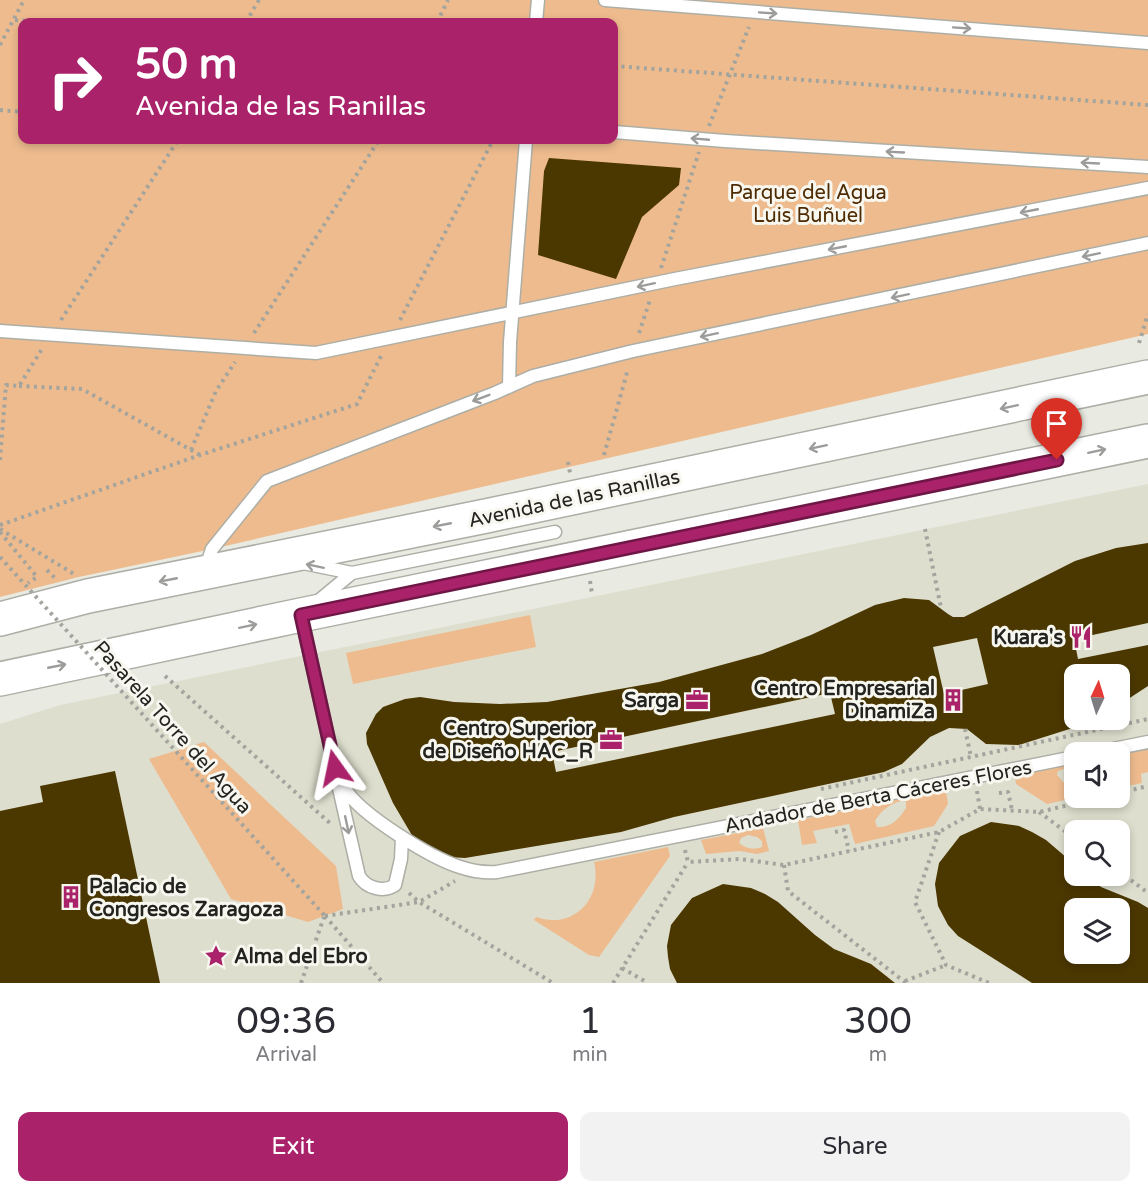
<!DOCTYPE html>
<html lang="en">
<head>
<meta charset="utf-8">
<style>
	:root { --surface:#fff; --page:#f2f2f3; --text:#2b2b33; --muted:#7c7c81; --accent:#a9226a }
	body { margin:0; font-family:"Varela Round",sans-serif; background:var(--page); color:var(--text); height:100vh; display:flex; flex-direction:column; font-size:22px; white-space:nowrap }
	* { box-sizing:border-box; margin:0 }
	p { font-size:20px; color:var(--muted) }
	.icon { flex:none; width:33px; height:33px; fill:none; stroke:currentColor; stroke-width:2; stroke-linecap:round; stroke-linejoin:round }
	.map { position:relative; height:983px; overflow:hidden }
	.drawer { display:flex; flex-direction:column; background:var(--surface); flex:1 }
	.drawer>* { flex:none }
	.guide { position:absolute; left:18px; top:18px; width:600px; height:126px; border-radius:12px; box-shadow:0 3px 9px #0003; background:#a9226a; color:#fff; overflow:hidden }
	.needle { width:39px; rotate:4deg }
	.controls { position:absolute; left:1064px; top:664px; display:grid; gap:12px }
	.controls a { display:grid; place-items:center; width:66px; height:66px; border-radius:12px; background:var(--surface); box-shadow:0 3px 9px #0003; font-size:30px }
	.pin { position:absolute; display:grid; place-items:center; width:51px; height:51px; color:#fff; margin:-62px -26px; border-radius:50% 50% 50% 0; rotate:-45deg; box-shadow:0 0 6px #0007 }
	.pin .icon { rotate:45deg }
	.me { position:absolute; width:66px; margin:-33px; rotate:348deg; stroke-linejoin:round; filter:drop-shadow(0 0 4px #0008) }
	.turn { display:flex; align-items:center; gap:21px; height:126px; padding:0 18px; font-size:27px }
	.turn .icon { width:78px; height:78px; stroke-width:2.5 }
	.turn b { display:block; font-size:42px; line-height:51px }
	.eta { display:flex; justify-content:space-evenly; align-items:center; height:102px; text-align:center }
	.eta b { font-size:36px; font-weight:600; line-height:42px }
	.primary-button { display:flex; gap:12px; margin-top:auto; padding:12px 18px }
	.primary-button a { flex:1; height:69px; border-radius:12px; background:var(--accent); color:#fff; font-size:24px; font-weight:600; line-height:69px; text-align:center }
	.primary-button a+a { background:var(--page); color:var(--text) }
	.map>svg:first-child { display:block }
	.built { fill:#dedece; fill-rule:evenodd }
	.green { fill:#eebb8e; fill-rule:evenodd }
	.building { fill:#4b3700; fill-rule:evenodd }
	.lines { fill:none; stroke-linecap:round; stroke-linejoin:round }
	.lane-casing { stroke:#adaea6; stroke-width:15 }
	.secondary-casing { stroke:#adaea6; stroke-width:36 }
	.path { stroke:#a3a49d; stroke-width:4; stroke-dasharray:3 4.5; stroke-linecap:butt }
	.lane { stroke:#fff; stroke-width:12 }
	.secondary { stroke:#fff; stroke-width:33 }
	.path-bridge { stroke:#a3a49d; stroke-width:4; stroke-dasharray:3 4.5; stroke-linecap:butt }
	.oneway { stroke:#9c9c9b }
	.route-casing { stroke:#6e1645; stroke-width:15 }
	.route { stroke:#a9226a; stroke-width:10 }
	.labels { text-anchor:middle; stroke-width:6; stroke-linejoin:round; paint-order:stroke }
	.park-label { font-size:20px; fill:#4e2b03; stroke:#f7f7ef }
	.street-label { font-size:20px; fill:#232320; stroke:#f7f7ef }
	.poi-label { font-size:20px; font-weight:bold; fill:#232320; stroke:#f7f7ef; text-anchor:end }
</style>
</head>
<body>
<div class="map">
<svg width="1148" height="983" viewBox="0 0 1148 983">
	<rect width="100%" height="100%" fill="#e9eae1"/>
	<!-- built -->
	<path class="built" d="M1148 484V983H0V724L60 705ZM1074 675H1119V720H1074ZM1074 753H1119V798H1074ZM1074 831H1119V876H1074ZM1074 909H1119V954H1074Z"/>
	<!-- green -->
	<path class="green" d="M0 0H1148V334L212 549 79 577 0 597ZM22 22H614V140H22Z
		M530 615 536 647 353 684 346 653Z
		M204 742 336 866 343 909 308 922 231 899 149 759Z
		M1148 749V772L1141 774 1142 783 1119 788V754Z
		M1074 763V768L1069 767 1058 771 1057 775 1063 782 1074 785V798L1047 804 1016 784 1015 775Z
		M946 790 948 804 934 826 855 844 849 824 813 831 817 843 802 845 798 820ZM901 801 906 802V808C899 819 891 828 877 827L875 821C881 811 889 804 901 801Z
		M763 828 769 851 757 854 740 851 706 854 701 840ZM748 835 757 837 762 841V847C753 850 747 849 739 843L741 838Z
		M668 847 670 856 599 957 589 955 534 920 536 917C573 930 603 899 594 862Z"/>
	<!-- building -->
	<path class="building" d="M549 158 681 168 679 185 642 217 616 279 538 255 544 171Z
		M1148 543V623L1074 639 1078 659 1148 645V686L1119 705V675H1074V720H1098L1019 745 986 744 967 729 949 728 930 737 902 764 884 772 674 817 621 832 465 858 448 857 426 846 413 837 393 803 367 744 366 733 376 714 383 707 405 699 420 697 454 702 500 704 547 702 659 682 762 654 811 635 875 605 904 598 929 600 948 614 953 617H964L1075 561 1116 548ZM977 638 988 684 944 694 933 647ZM830 693 835 714 556 772 552 752Z
		M115 771 160 983H0V811L43 802 40 786Z
		M991 822 1019 826 1032 832 1046 840 1074 864V876H1087L1101 887 1138 902 1148 908V983H1032L958 936 948 925 938 906 935 884 939 863 960 836ZM1074 909H1119V954H1074Z
		M723 884 751 888 765 894 778 902 815 935 834 949 871 964 895 983H677L670 969 668 957 667 946 671 925 692 898Z"/>
	<g class="lines">
		<!-- lane casing -->
		<g class="lane-casing">
			<path id="lane" d="M605 0 1148 43
				M536 22 538 0
				M614 132 725 141 1148 167
				M0 331 316 353 675 279 1148 188
				M509 387 510 342 526 140
				M303 563 352 573 555 532
				M205 570 212 549 267 481 495 393 533 376 633 351 1148 243
				M317 602 352 573
				M301 615 335 768C338 775 341 783 345 789 361 815 431 858 460 867 472 871 485 873 497 872L1074 757
				M1093 753 1148 742
				M338 784 359 876C366 888 384 893 395 885L401 859 402 837"/>
		</g>
		<!-- secondary casing -->
		<g class="secondary-casing">
			<path id="secondary" d="M0 619 88 596 486 516 1148 377
				M0 679 301 615 1148 441"/>
		</g>
		<!-- path -->
		<path class="path" d="M15 20 47 22
			M246 22 259 0
			M437 22 448 0
			M0 45 24 0
			M614 66 1148 105
			M0 110 22 112
			M709 126 749 27
			M493 140 512 141
			M661 268 699 152
			M61 320 178 140
			M400 320 493 140
			M254 333 379 140
			M639 333 650 300
			M1139 343 1148 314
			M19 386 82 389 200 455
			M191 450 216 391 235 362
			M604 455 628 369
			M0 460 6 385 19 386 42 349
			M568 462 570 473
			M0 525 200 455 357 404 381 356
			M0 529 74 574
			M925 529 941 608
			M0 532 37 577 28 583
			M47 570 55 578
			M590 581 592 594
			M165 676 331 824
			M965 729 971 757
			M821 789 1148 719
			M977 791 980 809
			M999 793 1008 792 1012 810
			M1119 793 1148 786
			M1039 812 1074 838
			M835 832 844 830 849 851
			M939 832 915 902 946 965 989 983
			M685 850 688 862 740 859 784 865 939 832 980 809 1039 812 1099 798
			M784 865 788 891 906 983
			M1119 871 1148 893
			M409 893 419 902 553 983
			M325 916 419 902 455 881
			M325 916 383 983
			M622 968 648 983
			M905 981 946 965
			M301 983 324 917
			M613 983 688 862"/>
		<!-- lane -->
		<use href="#lane" class="lane"/>
		<!-- secondary -->
		<use href="#secondary" class="secondary"/>
		<!-- path-bridge -->
		<path class="path-bridge" d="M0 557 325 916"/>
	</g>
	<!-- one-way arrows -->
	<defs><path id="oneway-shaft" d="M-6 0H5M1.5-3L5.5 0L1.5 3" fill="none" stroke-width="1.6" stroke-linecap="round" stroke-linejoin="round" transform="scale(1.5)"/></defs>
	<g class="oneway">
		<use href="#oneway-shaft" transform="translate(768 13) rotate(4)"/>
		<use href="#oneway-shaft" transform="translate(962 28) rotate(4)"/>
		<use href="#oneway-shaft" transform="translate(700 139) rotate(-175)"/>
		<use href="#oneway-shaft" transform="translate(895 152) rotate(-177)"/>
		<use href="#oneway-shaft" transform="translate(1090 163) rotate(-177)"/>
		<use href="#oneway-shaft" transform="translate(1029 211) rotate(169)"/>
		<use href="#oneway-shaft" transform="translate(837 248) rotate(169)"/>
		<use href="#oneway-shaft" transform="translate(1091 255) rotate(168)"/>
		<use href="#oneway-shaft" transform="translate(646 285) rotate(168)"/>
		<use href="#oneway-shaft" transform="translate(900 296) rotate(168)"/>
		<use href="#oneway-shaft" transform="translate(709 335) rotate(168)"/>
		<use href="#oneway-shaft" transform="translate(481 398) rotate(159)"/>
		<use href="#oneway-shaft" transform="translate(1009 407) rotate(168)"/>
		<use href="#oneway-shaft" transform="translate(818 447) rotate(168)"/>
		<use href="#oneway-shaft" transform="translate(1097 451) rotate(-12)"/>
		<use href="#oneway-shaft" transform="translate(442 525) rotate(169)"/>
		<use href="#oneway-shaft" transform="translate(315 566) rotate(-168)"/>
		<use href="#oneway-shaft" transform="translate(168 580) rotate(169)"/>
		<use href="#oneway-shaft" transform="translate(248 626) rotate(-12)"/>
		<use href="#oneway-shaft" transform="translate(57 666) rotate(-11)"/>
		<use href="#oneway-shaft" transform="translate(347 825) rotate(78)"/>
	</g>
	<g class="lines">
		<!-- route casing -->
		<g class="route-casing">
			<path id="route" d="M335 768 301 615 1057 460"/>
		</g>
		<!-- route -->
		<use href="#route" class="route"/>
	</g>
	<!-- icons -->
	<defs>
		<g id="restaurant-bare" transform="scale(1.8)"><path d="M-5-6h1v4h1v-4h1v4h1v-4h1v5L-1.5 .5V6h-2V.5L-5-1ZM5-6V6H3V1.5H1.5Q1.5-4 5-6Z" fill="#a9226a" stroke="#f7f7ef" stroke-width="2.5" paint-order="stroke"/></g>
		<g id="office-bare" transform="scale(1.8)"><path d="M-6-3h4V-5.5h4V-3h4V5H-6ZM-1-4.5V-3h2v-1.5ZM-6 0V1H6V0Z" fill="#a9226a" stroke="#f7f7ef" stroke-width="2.5" paint-order="stroke"/></g>
		<g id="building-bare" transform="scale(1.8)"><path d="M-4-6H4V6H1V3H-1V6H-4ZM-2.5-4.3h1.7v1.8h-1.7ZM.8-4.3h1.7v1.8H.8ZM-2.5-1h1.7V.8h-1.7ZM.8-1h1.7V.8H.8Z" fill="#a9226a" stroke="#f7f7ef" stroke-width="2.5" paint-order="stroke"/></g>
		<g id="sight-bare" transform="scale(1.8)"><path d="M0-6L1.8-2.2L6-1.7L2.9 1.2L3.7 5.4L0 3.3L-3.7 5.4L-2.9 1.2L-6-1.7L-1.8-2.2Z" fill="#a9226a" stroke="#f7f7ef" stroke-width="2.5" paint-order="stroke"/></g>
	</defs>
	<g fill-rule="evenodd">
		<use href="#restaurant-bare" x="1081" y="637"/>
		<use href="#office-bare" x="697" y="700"/>
		<use href="#building-bare" x="953" y="700"/>
		<use href="#office-bare" x="611" y="740"/>
		<use href="#building-bare" x="71" y="897"/>
		<use href="#sight-bare" x="216" y="956"/>
	</g>
	<g class="labels">
		<!-- park labels -->
		<g class="park-label">
			<text x="808" y="199">Parque del Agua<tspan x="808" dy="23">Luis Buñuel</tspan></text>
		</g>
		<!-- street labels -->
		<g class="street-label">
			<text transform="translate(574 498) rotate(-12)" y="7">Avenida de las Ranillas</text>
			<text transform="translate(173 727) rotate(48)" y="7">Pasarela Torre del Agua</text>
			<text transform="translate(878 796) rotate(-11)" y="7">Andador de Berta Cáceres Flores</text>
		</g>
		<!-- poi labels -->
		<g class="poi-label">
			<text x="1063" y="644">Kuara's</text>
			<text x="935" y="695">Centro Empresarial<tspan x="935" dy="23">DinamiZa</tspan></text>
			<text x="679" y="707">Sarga</text>
			<text x="593" y="735">Centro Superior<tspan x="593" dy="23">de Diseño HAC_R</tspan></text>
			<text x="89" y="893" text-anchor="start">Palacio de<tspan x="89" dy="23">Congresos Zaragoza</tspan></text>
			<text x="234" y="963" text-anchor="start">Alma del Ebro</text>
		</g>
	</g>
</svg>
<div class="controls">
<a><svg class="needle" viewBox="-14 -14 28 28"><path d="M0-13l5 13h-10z" fill="#e53935"/><path d="M0 13l5-13h-10z" fill="#7c7c81"/></svg></a>
<a><svg class="icon" aria-label="sound" viewBox="0 0 24 24"><path d="M4 9h4l5-4v14l-5-4H4zM17 9q2 3 0 6"/></svg></a>
<a><svg class="icon" aria-label="search" viewBox="0 0 24 24"><circle cx="10" cy="10" r="6"/><path d="M15 15l6 6"/></svg></a>
<a><svg class="icon" aria-label="layers" viewBox="0 0 24 24"><path d="M12 4l9 5-9 5-9-5zM3 14l9 5 9-5"/></svg></a>
</div>
<div class="pin" style="left:1057px;top:460px;background:#d93025"><svg class="icon" aria-label="arrive" viewBox="0 0 24 24"><path d="M6 21V4h12l-3 4 3 4H6"/></svg></div>
<svg class="me" style="left:335px;top:768px" viewBox="-20 -20 40 40"><path d="M0-17L14 15 0 8-14 15z" fill="#a9226a" stroke="#fff" stroke-width="4"/></svg>
<div class="guide">
<div class="turn"><svg class="icon" aria-label="right" viewBox="0 0 24 24"><path d="M7 20v-9h11M14 6l5 5-5 5"/></svg><div><b>50 m</b>Avenida de las Ranillas</div></div>
</div>
</div>
<section class="drawer">
<div class="eta">
<div><b>09:36</b><p>Arrival</p></div>
<div><b>1</b><p>min</p></div>
<div><b>300</b><p>m</p></div>
</div>
<div class="primary-button"><a>Exit</a><a>Share</a></div>
</section>
</body>
</html>
